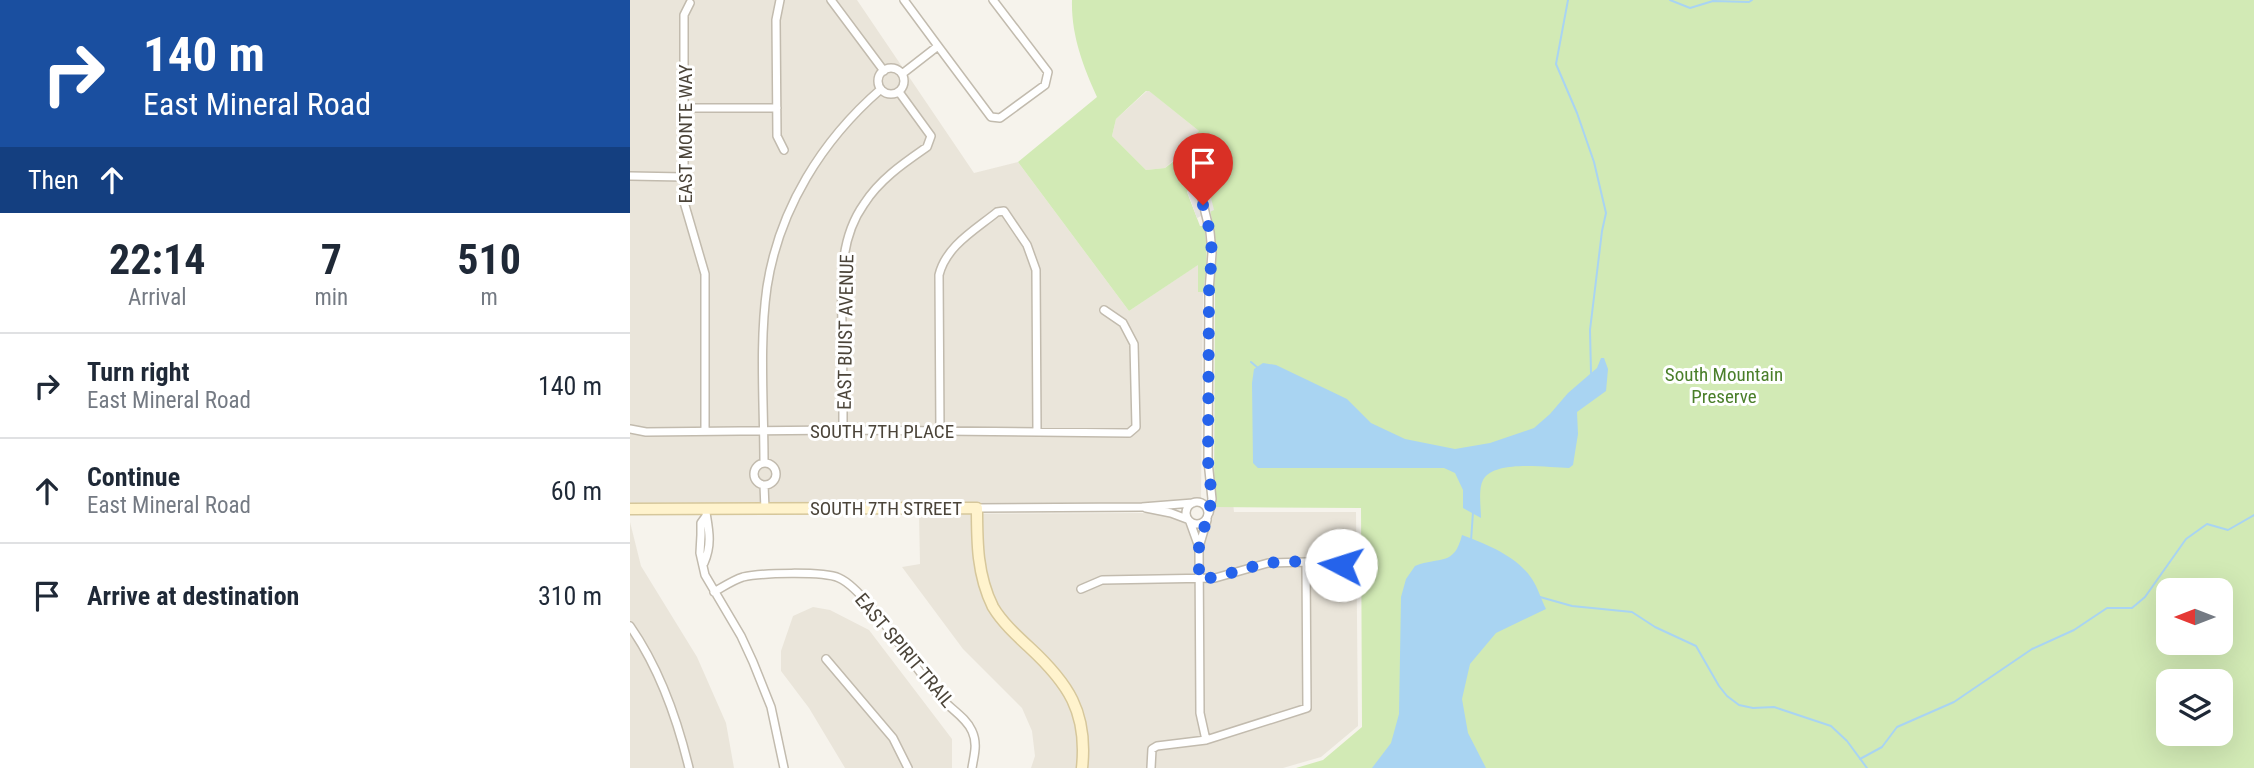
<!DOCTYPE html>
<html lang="en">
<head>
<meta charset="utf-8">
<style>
	:root { --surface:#fff; --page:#f6f6f7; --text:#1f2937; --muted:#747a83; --line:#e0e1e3 }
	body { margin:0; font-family:"Roboto Condensed",sans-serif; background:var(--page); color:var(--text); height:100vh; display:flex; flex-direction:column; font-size:26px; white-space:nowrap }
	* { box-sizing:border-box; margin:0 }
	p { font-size:23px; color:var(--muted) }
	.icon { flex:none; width:38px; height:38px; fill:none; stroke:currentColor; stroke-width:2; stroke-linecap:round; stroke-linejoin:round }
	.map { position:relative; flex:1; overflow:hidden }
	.sheet { display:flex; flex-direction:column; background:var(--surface); width:630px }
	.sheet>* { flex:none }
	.banner { background:#1a4fa0; color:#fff; overflow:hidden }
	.needle { width:46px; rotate:270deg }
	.tools { position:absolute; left:1526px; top:578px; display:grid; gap:14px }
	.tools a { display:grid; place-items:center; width:77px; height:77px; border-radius:14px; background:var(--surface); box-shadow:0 7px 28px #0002; font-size:35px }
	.pin { position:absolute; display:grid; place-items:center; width:60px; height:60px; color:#fff; margin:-72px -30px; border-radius:50% 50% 50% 0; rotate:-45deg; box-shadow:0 0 7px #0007 }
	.pin .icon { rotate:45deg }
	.me { position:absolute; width:77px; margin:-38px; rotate:275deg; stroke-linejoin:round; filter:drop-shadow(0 0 5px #0008) }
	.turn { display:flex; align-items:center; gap:24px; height:147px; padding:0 28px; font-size:32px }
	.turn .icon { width:91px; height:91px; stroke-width:2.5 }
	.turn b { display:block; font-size:49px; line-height:60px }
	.then { display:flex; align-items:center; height:66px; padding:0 28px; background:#0003; gap:14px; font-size:26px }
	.eta { display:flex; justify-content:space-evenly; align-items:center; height:119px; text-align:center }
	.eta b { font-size:42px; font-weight:700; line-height:49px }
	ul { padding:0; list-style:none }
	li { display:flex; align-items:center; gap:21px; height:105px; padding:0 28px; border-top:2px solid var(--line) }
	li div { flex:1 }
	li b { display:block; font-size:26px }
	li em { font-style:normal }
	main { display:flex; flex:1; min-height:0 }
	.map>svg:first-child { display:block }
	.residential { fill:#eae5da }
	.green { fill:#d2eab5; fill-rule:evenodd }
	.parking { fill:#e5e3e0 }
	.water { fill:#a9d4f2 }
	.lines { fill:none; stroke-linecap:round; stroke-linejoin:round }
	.stream { stroke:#a9d4f2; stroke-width:2 }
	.street-casing { stroke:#c2bbae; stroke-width:10 }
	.secondary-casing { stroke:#d6c79b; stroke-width:13 }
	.street { stroke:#fff; stroke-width:7 }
	.secondary { stroke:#fff3cd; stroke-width:10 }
	.route { stroke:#2563eb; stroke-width:12; stroke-dasharray:0 21.6 }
	.labels { text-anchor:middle; stroke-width:6; stroke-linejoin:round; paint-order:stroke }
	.street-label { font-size:19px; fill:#4b4439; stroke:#fff }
	.park-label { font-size:19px; fill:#4a7f2a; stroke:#fff }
</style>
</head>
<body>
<main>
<section class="sheet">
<div class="banner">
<div class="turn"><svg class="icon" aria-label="right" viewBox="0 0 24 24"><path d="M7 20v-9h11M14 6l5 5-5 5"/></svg><div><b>140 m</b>East Mineral Road</div></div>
<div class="then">Then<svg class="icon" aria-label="ahead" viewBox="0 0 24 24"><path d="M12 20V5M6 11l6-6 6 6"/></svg></div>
</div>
<div class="eta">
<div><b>22:14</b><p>Arrival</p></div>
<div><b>7</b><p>min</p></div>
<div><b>510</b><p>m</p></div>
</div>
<ul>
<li><svg class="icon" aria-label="right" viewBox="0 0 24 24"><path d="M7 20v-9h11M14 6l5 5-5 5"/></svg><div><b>Turn right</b><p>East Mineral Road</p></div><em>140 m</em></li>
<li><svg class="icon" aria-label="ahead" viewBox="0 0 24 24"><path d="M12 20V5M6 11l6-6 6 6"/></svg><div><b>Continue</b><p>East Mineral Road</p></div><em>60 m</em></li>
<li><svg class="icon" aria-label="arrive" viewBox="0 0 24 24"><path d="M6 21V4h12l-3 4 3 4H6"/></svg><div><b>Arrive at destination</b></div><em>310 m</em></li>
</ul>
</section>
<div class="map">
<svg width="1624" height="768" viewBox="0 0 1624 768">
	<rect width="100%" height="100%" fill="#f6f3ec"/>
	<!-- residential -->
	<path class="residential" d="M0 0H227L344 173 388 162 499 311 569 264 568 292H573L571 499 542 503 0 504Z
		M518 90 569 131 551 153 535 168 516 170 482 136 486 119Z
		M603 503 604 512H726L728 726 691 757 653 768H401L405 756 402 731 392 708 333 649 272 567 290 564 289 514 533 513 554 520 560 527 576 526 582 507 586 504Z
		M0 522 11 566 67 657 96 723 104 768H0Z
		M183 607 200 610 239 630 322 739V768H215L179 708 151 671V651L163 616Z"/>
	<!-- green -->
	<path class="green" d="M442 0H1624V768H666L693 760 732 727 731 508 584 507 585 293H583C584 273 587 252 584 232 582 218 579 208 579 194L583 192 579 175 580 167 573 159 554 149 569 131 519 91H516L486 119 482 136 516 170 535 168 544 161 549 172 556 171 563 185 561 190 557 192 570 226H574C578 249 577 269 573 292H568V265L499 311 388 162 467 97C453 66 441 35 442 0ZM1538 590H1591V642H1538ZM1538 681H1591V733H1538Z"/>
	<!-- parking -->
	<path class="parking" d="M551 153 557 160 573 159 580 167 579 176 583 192 580 194 584 210 567 218 557 191 561 190 563 184 556 171 549 173 544 161Z"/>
	<!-- water -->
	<path class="water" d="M971 358H974L978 369 976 391 947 412 948 434 943 465 939 468C918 468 865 459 853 480 848 489 851 508 851 518L833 508V490L825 473 814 468H628L623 463 622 383 624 369 633 363 646 365 717 399 741 423 775 439 825 449 860 443 904 428 920 414 938 393 967 368Z
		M832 535C856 544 887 556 902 579 908 588 911 599 916 609L866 633 840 664 832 699 838 733 856 768H742L761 743 769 714 771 597 776 579 785 566C810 556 824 567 832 535Z"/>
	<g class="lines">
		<!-- stream -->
		<path class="stream" d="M938 0 926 64 947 113 964 162 976 213 972 231 960 330 961 373
			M1040 0 1060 8 1083 1 1119 2 1122 0
			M621 362 628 368
			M841 541 843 512
			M910 597 942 606 1002 612 1025 627 1066 646 1089 686 1097 696 1109 705 1123 708 1144 707 1201 726 1217 741 1237 768
			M1230 759 1252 747 1267 727 1324 702 1402 649 1444 630 1477 608H1502L1515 597 1556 539 1577 524 1598 530 1624 515"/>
		<!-- street casing -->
		<g class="street-casing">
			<path id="street" d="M150 0 146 20 147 136 154 150
				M201 0 254 71
				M274 0 308 46
				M60 3 54 15V202L75 274V431
				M248 81a13 13 0 1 1 26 0a13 13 0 1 1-26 0Z
				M272 74 308 46 361 117 370 118 415 85 418 72 363 0
				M55 108H147
				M559 167 568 183 580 232 582 253 579 291 578 461 582 499 579 513
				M0 176 54 177
				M0 429 16 432 213 430 499 433 506 427 504 344 493 323 474 310
				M213 430C213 398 213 366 212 334 212 289 207 242 234 204 250 179 274 163 297 147L301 136 269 92
				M310 432 309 275C316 246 345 230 367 212L374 211 397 245 406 270 407 432
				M134 463C134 405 129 344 137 287 149 209 192 140 251 89
				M124 474a11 11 0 1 1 22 0a11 11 0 1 1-22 0Z
				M134 485 135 509
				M556 513a11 11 0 1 1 22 0a11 11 0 1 1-22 0Z
				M347 508 512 507 563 503
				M516 508 541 513 557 519
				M76 516 71 523V535L70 553 75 575 111 636 123 662 141 707 154 768
				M560 522 569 547
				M74 563C82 545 79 531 76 513
				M451 589 472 580 585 578 638 563 676 562 711 565
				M84 592C93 587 103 580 113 577 130 573 193 571 209 578 237 590 285 670 309 696 319 708 336 717 342 731 348 744 344 755 342 768
				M0 626C30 669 47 718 59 768
				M196 659 263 738 278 768
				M576 740 570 713 569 547 577 520
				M521 768 522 749 527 746 576 740 677 708 676 562"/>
		</g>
		<!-- secondary casing -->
		<g class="secondary-casing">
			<path id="secondary" d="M0 509 347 508C347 542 347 575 363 607 372 622 386 635 399 647 438 683 458 712 452 768"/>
		</g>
		<!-- street -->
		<use href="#street" class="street"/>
		<!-- secondary -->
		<use href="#secondary" class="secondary"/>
	</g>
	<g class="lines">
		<!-- route -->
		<path class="route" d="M573 205 580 232 582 253 579 291 578 461 582 499 569 547V579C593 578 615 567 639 563 662 560 688 562 711 565"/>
	</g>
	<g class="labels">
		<!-- street labels -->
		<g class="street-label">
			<text transform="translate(55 134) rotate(-90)" y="7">EAST MONTE WAY</text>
			<text transform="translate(215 332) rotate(-89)" y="7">EAST BUIST AVENUE</text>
			<text x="252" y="438">SOUTH 7TH PLACE</text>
			<text x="256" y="515">SOUTH 7TH STREET</text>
			<text transform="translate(275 650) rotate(50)" y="7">EAST SPIRIT TRAIL</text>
		</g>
		<!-- park labels -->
		<g class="park-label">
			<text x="1094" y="381">South Mountain<tspan x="1094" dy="22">Preserve</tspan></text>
		</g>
	</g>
</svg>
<div class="tools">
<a><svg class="needle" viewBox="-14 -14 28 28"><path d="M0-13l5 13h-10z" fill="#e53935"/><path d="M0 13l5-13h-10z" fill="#747a83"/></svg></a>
<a><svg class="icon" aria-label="layers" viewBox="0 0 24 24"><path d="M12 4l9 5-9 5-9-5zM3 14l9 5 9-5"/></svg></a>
</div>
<div class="pin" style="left:573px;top:205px;background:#d93025"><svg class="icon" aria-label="arrive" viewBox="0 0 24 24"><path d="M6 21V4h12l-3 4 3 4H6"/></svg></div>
<svg class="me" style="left:711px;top:565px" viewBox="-20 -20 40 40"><circle r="19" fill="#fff"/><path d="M0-13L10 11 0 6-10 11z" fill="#2563eb"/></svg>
</div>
</main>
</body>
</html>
